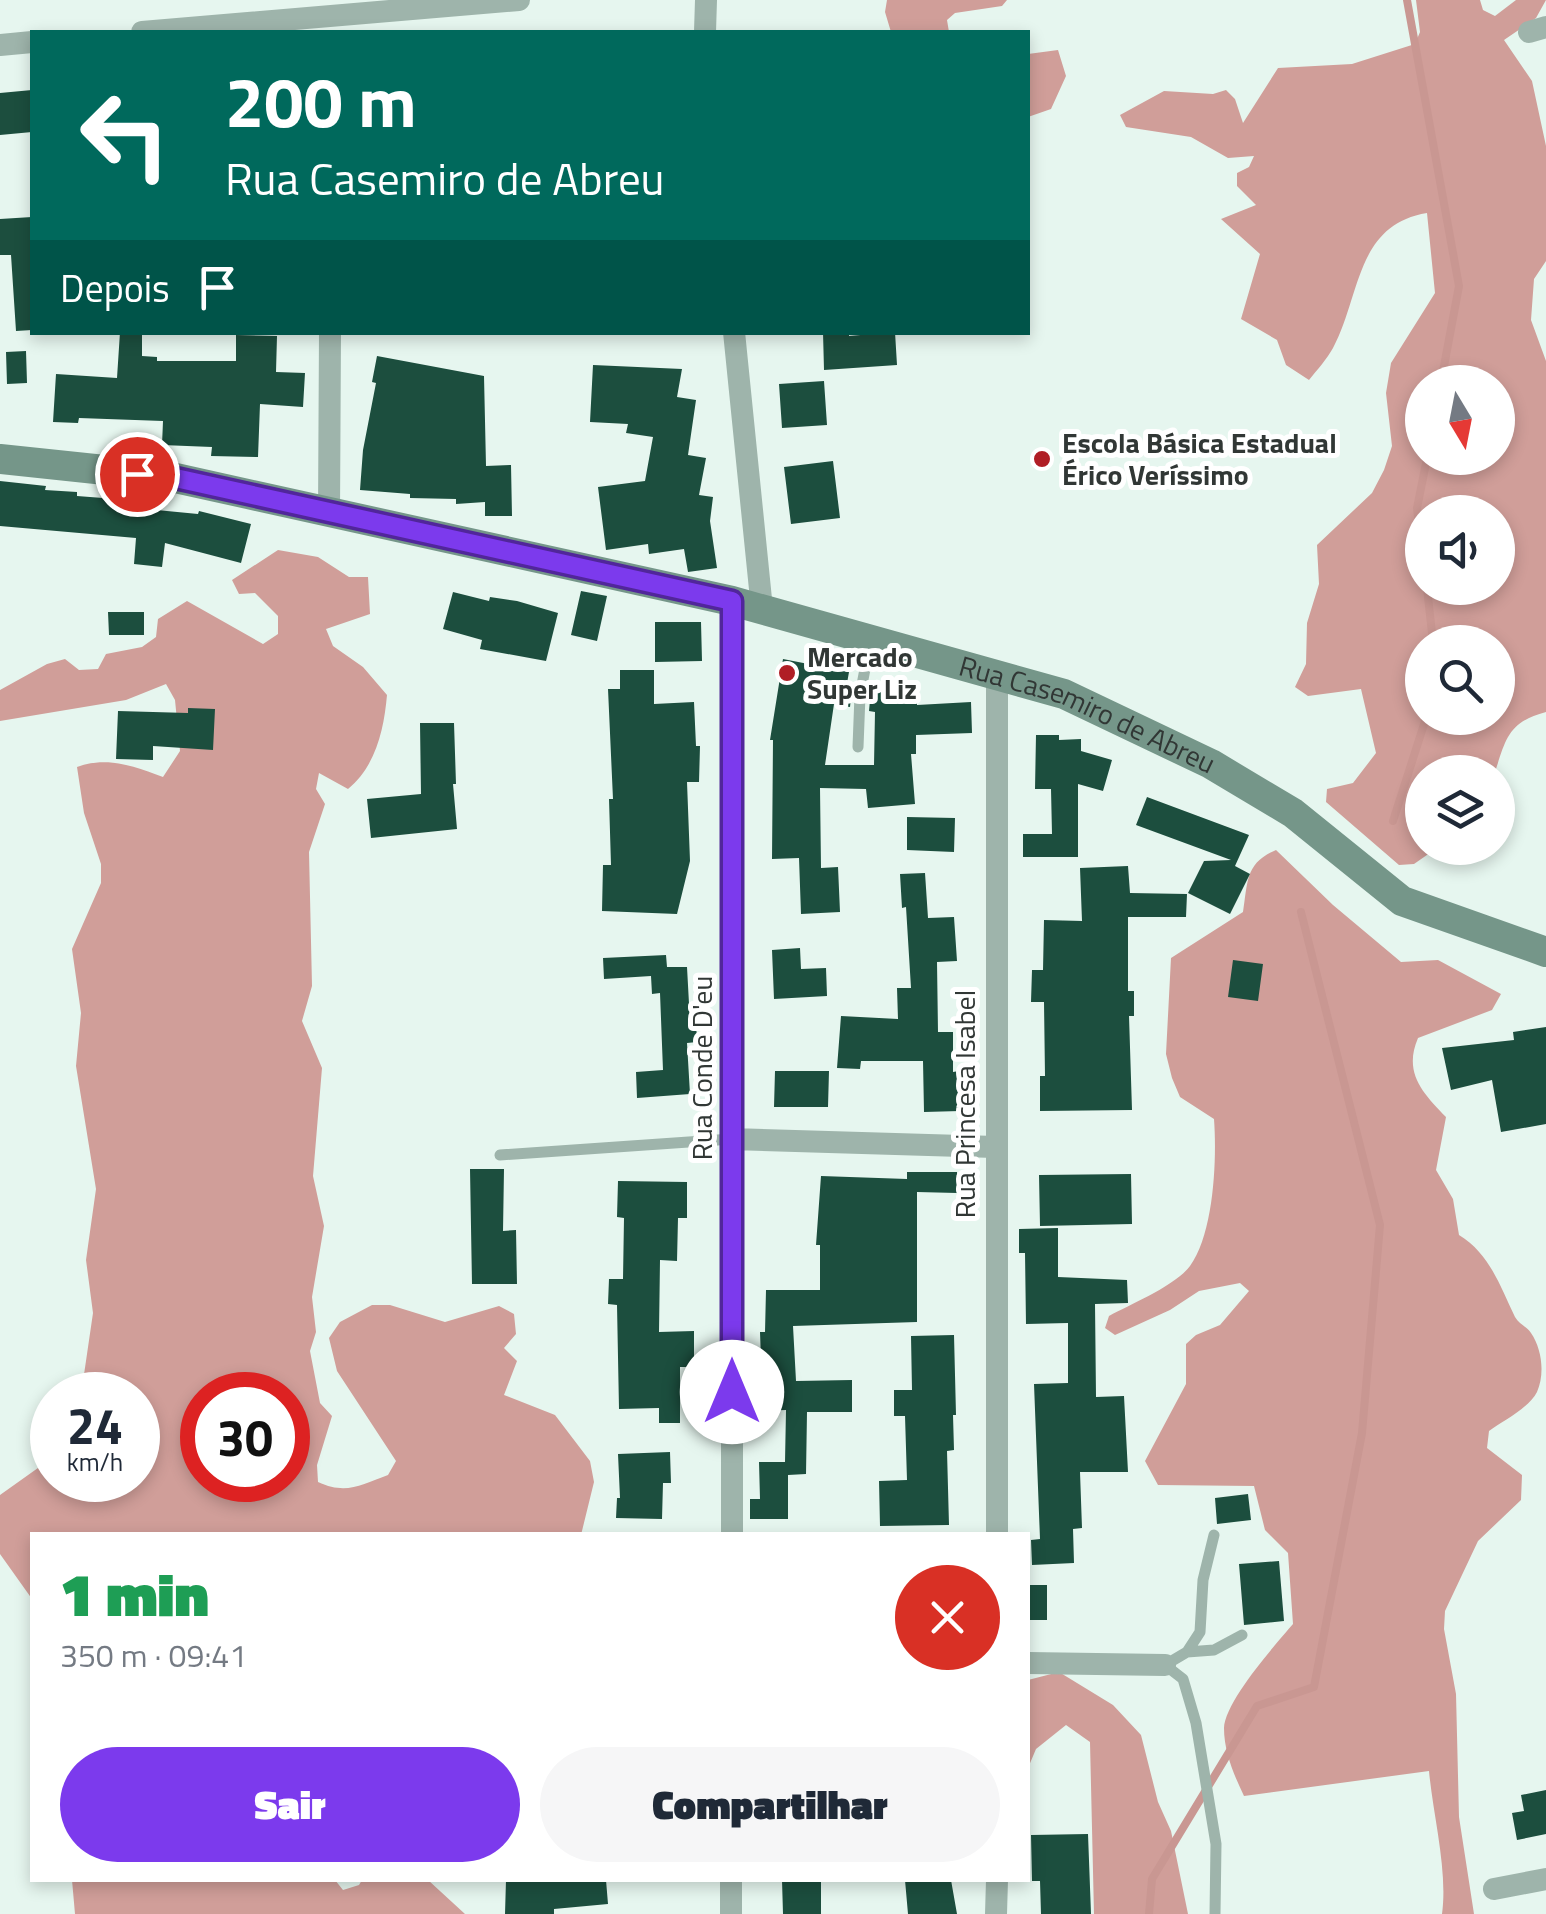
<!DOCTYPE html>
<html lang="pt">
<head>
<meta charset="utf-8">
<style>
	:root { --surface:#fff; --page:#f6f6f7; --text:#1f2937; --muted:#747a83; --accent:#7c3aed }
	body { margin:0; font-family:"Titillium Web",sans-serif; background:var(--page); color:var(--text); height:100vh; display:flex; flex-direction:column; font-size:38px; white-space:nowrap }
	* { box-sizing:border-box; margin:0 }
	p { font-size:32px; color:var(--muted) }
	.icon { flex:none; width:55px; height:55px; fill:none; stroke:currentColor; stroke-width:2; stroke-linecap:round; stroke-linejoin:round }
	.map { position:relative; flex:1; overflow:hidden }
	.sheet { position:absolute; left:30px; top:1532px; width:1000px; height:350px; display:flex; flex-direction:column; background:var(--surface); border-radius:0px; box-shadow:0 5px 15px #0003 }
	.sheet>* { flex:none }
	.guide { position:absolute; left:30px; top:30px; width:1000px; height:305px; border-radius:0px; box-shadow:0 5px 15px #0003; background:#00695c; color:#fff; overflow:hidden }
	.needle { width:65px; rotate:170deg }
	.tools { position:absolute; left:1405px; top:365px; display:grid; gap:20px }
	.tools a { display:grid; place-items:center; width:110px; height:110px; border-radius:50%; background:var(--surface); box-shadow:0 5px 15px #0003; font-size:50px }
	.speed { position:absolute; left:30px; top:1372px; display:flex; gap:20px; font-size:50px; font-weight:700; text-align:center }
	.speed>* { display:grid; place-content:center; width:130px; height:130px; border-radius:50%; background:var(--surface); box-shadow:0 5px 15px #0003; line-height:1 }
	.speed small { font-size:25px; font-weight:400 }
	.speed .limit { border:15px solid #d22; background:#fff; color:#111 }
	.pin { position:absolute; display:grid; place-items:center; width:85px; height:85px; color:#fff; margin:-42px; border:5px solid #fff; border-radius:50%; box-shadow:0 2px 10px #0007 }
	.me { position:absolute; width:110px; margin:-55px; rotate:0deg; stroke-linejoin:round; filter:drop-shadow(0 0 8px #0008) }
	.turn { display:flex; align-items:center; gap:35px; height:210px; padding:0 30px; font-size:45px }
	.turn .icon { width:130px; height:130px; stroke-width:2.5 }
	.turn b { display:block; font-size:70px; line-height:85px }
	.then { display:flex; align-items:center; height:95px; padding:0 30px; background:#0003; gap:20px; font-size:38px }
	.round { display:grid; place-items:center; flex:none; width:105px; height:105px; border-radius:52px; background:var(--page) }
	.summary { display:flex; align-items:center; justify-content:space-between; height:170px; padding:0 30px }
	h1 { font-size:60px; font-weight:800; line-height:75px; color:#1e9e55 }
	.primary-button { display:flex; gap:20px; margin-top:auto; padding:20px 30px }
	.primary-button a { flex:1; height:115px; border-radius:60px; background:var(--accent); color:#fff; font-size:40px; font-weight:800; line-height:115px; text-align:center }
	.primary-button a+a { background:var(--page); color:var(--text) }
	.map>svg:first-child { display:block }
	.forest { fill:#d09e99; fill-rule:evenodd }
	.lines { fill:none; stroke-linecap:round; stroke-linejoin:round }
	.stream { stroke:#c99792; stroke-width:8 }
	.building { fill:#1c4e3e }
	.lane { stroke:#9eb4ab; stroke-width:11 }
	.street { stroke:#9eb4ab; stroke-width:22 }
	.secondary { stroke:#759689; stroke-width:30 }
	.route-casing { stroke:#51269a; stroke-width:25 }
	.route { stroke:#7c3aed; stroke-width:18 }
	.poi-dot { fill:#b01e25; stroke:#fff; stroke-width:4 }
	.labels { text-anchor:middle; stroke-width:10; stroke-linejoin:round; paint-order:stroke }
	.poi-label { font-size:28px; font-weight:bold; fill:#313735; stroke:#fff; text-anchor:start }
	.street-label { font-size:28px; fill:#313735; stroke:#fff }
</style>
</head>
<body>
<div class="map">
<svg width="1546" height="1914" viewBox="0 0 1546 1914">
	<rect width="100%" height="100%" fill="#e6f6ef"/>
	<!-- forest -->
	<path class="forest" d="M887 0H1007L1002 6 955 13 947 20 949 32H891L885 12Z
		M1416 0H1480L1483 10 1495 16 1516 0H1546L1536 18 1504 40 1532 81 1546 146V261L1534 279 1531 320 1546 361V712C1508 722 1506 739 1495 772H1422V848H1437L1414 864 1399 865 1326 802 1327 789 1353 783 1376 753 1361 689 1308 696 1295 687 1306 664 1307 623 1319 584 1317 545 1372 493 1384 470 1392 446 1386 393 1391 363 1435 293 1427 213C1355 225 1361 296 1333 348 1327 359 1317 370 1309 380L1286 365 1277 340 1241 319 1260 254 1221 219 1256 205 1237 186V173L1249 167 1254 156 1228 158 1191 137 1126 127 1120 115 1164 91 1213 94 1226 90 1235 99 1243 123 1278 68 1352 64 1415 44 1420 32ZM1422 382H1498V458H1422ZM1422 512H1498V588H1422ZM1422 642H1498V718H1422Z
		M1058 50 1066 76 1051 109 1028 117V54Z
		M278 550 318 557 349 577H368L370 614 326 629 333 646 363 667 387 695C384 729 376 766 348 789L319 773 316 789 325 804 309 852 312 986 302 1021 322 1068 313 1176 324 1226 312 1297 316 1332 310 1351 320 1403 332 1416 317 1465 318 1482C346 1495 361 1485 388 1475L396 1461 337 1371 329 1338 340 1322 372 1305H390L445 1322 499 1306 514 1314 516 1334 504 1348 517 1361 504 1395 555 1415 590 1461 594 1482 581 1535H32V1599L0 1554V1495L52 1458V1480H138V1395H81L93 1313 86 1260 96 1189 76 1066 81 1013 72 949 101 883V864L84 813 77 767C107 756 134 766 163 777L180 751 175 700 166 684 126 700 0 721V690L47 664 65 659 79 670 98 669 106 654 142 647 156 637 158 619 187 601 263 644 278 634V616L255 593 239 594 232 580ZM202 1395H288V1480H202Z
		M1276 850 1333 905 1401 962 1438 960 1501 994 1492 1010 1418 1038C1403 1073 1423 1093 1446 1117L1436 1170 1453 1199 1459 1235C1490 1254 1500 1286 1515 1317 1519 1324 1526 1326 1531 1333 1542 1349 1545 1374 1537 1392 1529 1408 1503 1421 1489 1431L1487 1448 1522 1475 1521 1500 1478 1541 1445 1611 1444 1629 1456 1694 1459 1817 1474 1914H1442C1448 1871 1433 1815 1429 1771L1244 1796C1234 1775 1224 1752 1224 1728 1225 1701 1275 1645 1293 1624L1288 1553 1265 1530 1254 1486 1158 1485 1145 1461 1186 1384V1344L1196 1335 1220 1325 1249 1291 1240 1283 1199 1291 1170 1310 1115 1335 1105 1328 1109 1316C1131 1304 1175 1286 1190 1266 1214 1233 1217 1159 1214 1119L1180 1097 1172 1078 1166 1054 1171 958 1243 912C1248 882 1245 863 1276 850Z
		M1059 1672 1113 1705 1141 1735 1158 1802 1171 1831 1188 1914H1094L1090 1742 1066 1725 1036 1749 1028 1768V1680Z
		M72 1880H335L343 1890 359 1885 362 1880H428L465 1914H75Z"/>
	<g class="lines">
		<!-- stream -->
		<path class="stream" d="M1407 0 1459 286 1441 382
			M1422 552 1417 508 1427 458
			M1427 588 1433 642
			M1393 821 1426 718
			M1149 1914 1152 1879 1257 1706 1314 1687 1362 1433 1380 1225 1301 912"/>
	</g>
	<!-- building -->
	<path class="building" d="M32 90V132L0 135V93Z
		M32 217V330L16 331 11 255H0V219Z
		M120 332H142V356L157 357V361H236V335L277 336 276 372 305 373 303 407 260 404 258 457 211 456 212 447 162 445 163 421 79 418 78 423 53 422 56 374 117 378Z
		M823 332H849V336L895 332 897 365 824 370Z
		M26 351 27 383 7 384 6 352Z
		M377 356 484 376 486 466 511 465 512 516H485V502L456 504V499L410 498V494L360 490 363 450 376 383 372 382Z
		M593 365 682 369 677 397 696 400 688 455 706 458 699 495 713 497 710 521 717 568 688 572 684 549 649 554 648 544 606 550 598 487 645 481 653 437 626 433 628 424 590 422Z
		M824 381 827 425 782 428 779 384Z
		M833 461 840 518 791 524 784 467Z
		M0 481 46 486 45 490 77 492V496L116 499 115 506 198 514 199 511 251 524 241 563 165 543 162 567 134 564 136 538 0 526Z
		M581 591 607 596 597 641 571 635Z
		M453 592 489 601 490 597 517 601 558 613 546 661 480 649 482 640 443 629Z
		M108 612H144V635H109Z
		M655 622H701L702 661 655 662Z
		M783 659 849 672 846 689H852L850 707 834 704 825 765H874L875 712 869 711 871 689H917V705L971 702 972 733 916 735V754H911L915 804 868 808 866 789 820 788 821 868 838 867 840 912 801 914 799 858 772 859 773 740H770Z
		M620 670H654V704L694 702 696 746H700L699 782H687L690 861 677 914 602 911 603 865H611L609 799H613L608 689H620Z
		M188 708 215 709 213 750 153 746V760L116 759 118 711 188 713Z
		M420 723H454L456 784H453L457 829 371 838 367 799 421 794Z
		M1036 735H1059V740L1081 739V751L1112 760 1103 791 1078 784V857H1023V834H1052L1051 789H1035Z
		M1147 797 1249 835 1235 866 1250 874 1230 914 1188 893 1204 861 1231 860 1136 825Z
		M907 817 955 818 954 852 907 850Z
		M1128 866 1130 893 1187 894 1186 917H1128V991H1134V1016H1129L1132 1110 1040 1111V1076H1045L1044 1002H1031L1032 970H1043L1044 920 1082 921 1080 868Z
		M925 873 928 918 954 917 957 961 937 962 938 1032H953V1072L959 1071 960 1111 924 1112 923 1061H861L860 1069 837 1068 841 1016 898 1019 897 988H911L906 907 902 908 900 874Z
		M800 948 801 969 826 968 827 996 774 999 772 950Z
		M666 955 667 967H687L690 1022 696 1021 697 1042 687 1043 690 1094 637 1098 636 1072 663 1070 660 993 652 994 651 976 604 979 603 958Z
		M1233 960 1263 964 1258 1001 1228 997Z
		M1546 1027V1124L1501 1132 1492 1080 1451 1090 1442 1048 1514 1040 1513 1032Z
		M775 1071H829L828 1107H774Z
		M470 1169H504L503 1231 516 1230 517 1284H472Z
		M907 1172H957V1193L917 1192V1322L793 1326 796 1381 852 1380V1412H807L806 1474 788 1475V1519H750V1499H760L759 1462H785L786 1410 757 1411 756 1387H762L760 1332H765L766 1290H820V1245H816L821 1176 907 1179Z
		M1131 1174 1132 1224 1040 1226 1039 1175Z
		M618 1181 687 1182V1218H678L677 1261 660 1260 659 1332 694 1331V1367H680V1423H659V1408L619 1409 617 1305 608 1304 609 1279H623L624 1218 617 1217Z
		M1058 1228V1277L1127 1280 1128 1303 1095 1304 1096 1397 1124 1396 1128 1472H1080L1082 1528 1073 1529 1074 1563 1032 1565 1031 1540 1040 1539 1034 1384 1068 1383V1323L1026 1324 1025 1253H1019V1229Z
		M954 1335 956 1415H953L954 1450 947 1451 949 1525 880 1526 879 1481 907 1480 905 1416H894V1390H912L911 1336Z
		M670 1452 671 1483H663L662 1519 616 1518 617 1498H620L618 1454Z
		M1248 1494 1251 1520 1217 1524 1215 1498Z
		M1279 1561 1284 1621 1244 1625 1239 1564Z
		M1028 1585H1047V1620H1028Z
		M1546 1790V1834L1517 1840 1512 1813 1524 1811 1521 1795Z
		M1088 1834 1091 1914H1041L1040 1881H1032L1031 1835Z
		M506 1880H606L608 1904 554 1909V1914H505Z
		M782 1880H821V1914H783Z
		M905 1880H951L957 1914H908Z"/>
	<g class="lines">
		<!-- lane -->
		<path class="lane" d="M858 747 860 695 870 643
			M500 1155 732 1139
			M1214 1535 1203 1580 1200 1632 1187 1652 1165 1665 1183 1679 1196 1723 1216 1844 1215 1914
			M1187 1652 1214 1650 1242 1635"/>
		<!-- street -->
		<path class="street" d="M142 32 519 0
			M705 32 706 0
			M1529 32 1546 27
			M0 45 32 42
			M734 332 762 609
			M329 513 330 332
			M732 601V1535
			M997 674V1535
			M732 1139 995 1147
			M1028 1663 1165 1665
			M1494 1889 1546 1879
			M731 1914V1880
			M996 1914 997 1880"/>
		<!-- secondary -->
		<path class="secondary" id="s1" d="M0 459 171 477 732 601 1064 694 1211 764 1293 813 1402 901 1546 952"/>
	</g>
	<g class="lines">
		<!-- route casing -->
		<g class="route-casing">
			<path id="route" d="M137 474 171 477 732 601V1392"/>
		</g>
		<!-- route -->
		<use href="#route" class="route"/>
	</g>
	<!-- markers -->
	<g class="poi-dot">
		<circle cx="1042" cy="459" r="10"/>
		<circle cx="787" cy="673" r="10"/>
	</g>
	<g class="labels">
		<!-- poi labels -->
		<g class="poi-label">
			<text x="1062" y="453">Escola Básica Estadual<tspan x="1062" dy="32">Érico Veríssimo</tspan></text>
			<text x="807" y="667">Mercado<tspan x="807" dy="32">Super Liz</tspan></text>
		</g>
		<!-- street labels -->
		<g class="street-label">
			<text dy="10" stroke="none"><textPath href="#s1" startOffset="1120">Rua Casemiro de Abreu</textPath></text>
			<text transform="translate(702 1068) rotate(-90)" y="10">Rua Conde D'eu</text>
			<text transform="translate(965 1104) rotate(-90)" y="10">Rua Princesa Isabel</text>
		</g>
	</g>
</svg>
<div class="tools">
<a><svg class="needle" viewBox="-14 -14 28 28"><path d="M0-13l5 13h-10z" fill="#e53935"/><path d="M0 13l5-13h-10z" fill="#747a83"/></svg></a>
<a><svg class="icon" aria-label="sound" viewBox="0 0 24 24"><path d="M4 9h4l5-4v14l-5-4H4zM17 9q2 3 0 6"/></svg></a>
<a><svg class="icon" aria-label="search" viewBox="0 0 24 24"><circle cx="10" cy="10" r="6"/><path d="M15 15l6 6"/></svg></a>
<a><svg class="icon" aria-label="layers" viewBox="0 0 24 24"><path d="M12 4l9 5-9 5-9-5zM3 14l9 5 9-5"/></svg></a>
</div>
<div class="speed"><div>24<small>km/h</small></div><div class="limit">30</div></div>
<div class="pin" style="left:137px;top:474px;background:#d93025"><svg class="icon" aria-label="arrive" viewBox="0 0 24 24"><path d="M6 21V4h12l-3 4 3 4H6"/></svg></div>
<svg class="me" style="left:732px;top:1392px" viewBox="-20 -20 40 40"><circle r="19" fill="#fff"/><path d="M0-13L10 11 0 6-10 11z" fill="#7c3aed"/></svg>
<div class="guide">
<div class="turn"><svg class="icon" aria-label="left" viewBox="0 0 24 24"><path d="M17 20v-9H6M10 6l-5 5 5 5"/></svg><div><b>200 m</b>Rua Casemiro de Abreu</div></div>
<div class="then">Depois<svg class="icon" aria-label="arrive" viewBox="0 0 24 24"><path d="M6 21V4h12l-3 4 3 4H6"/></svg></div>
</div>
<section class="sheet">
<div class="summary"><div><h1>1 min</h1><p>350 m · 09:41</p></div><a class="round" style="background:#d93025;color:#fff"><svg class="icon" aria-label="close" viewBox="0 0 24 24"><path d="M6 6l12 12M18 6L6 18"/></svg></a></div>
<div class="primary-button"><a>Sair</a><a>Compartilhar</a></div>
</section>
</div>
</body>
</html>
